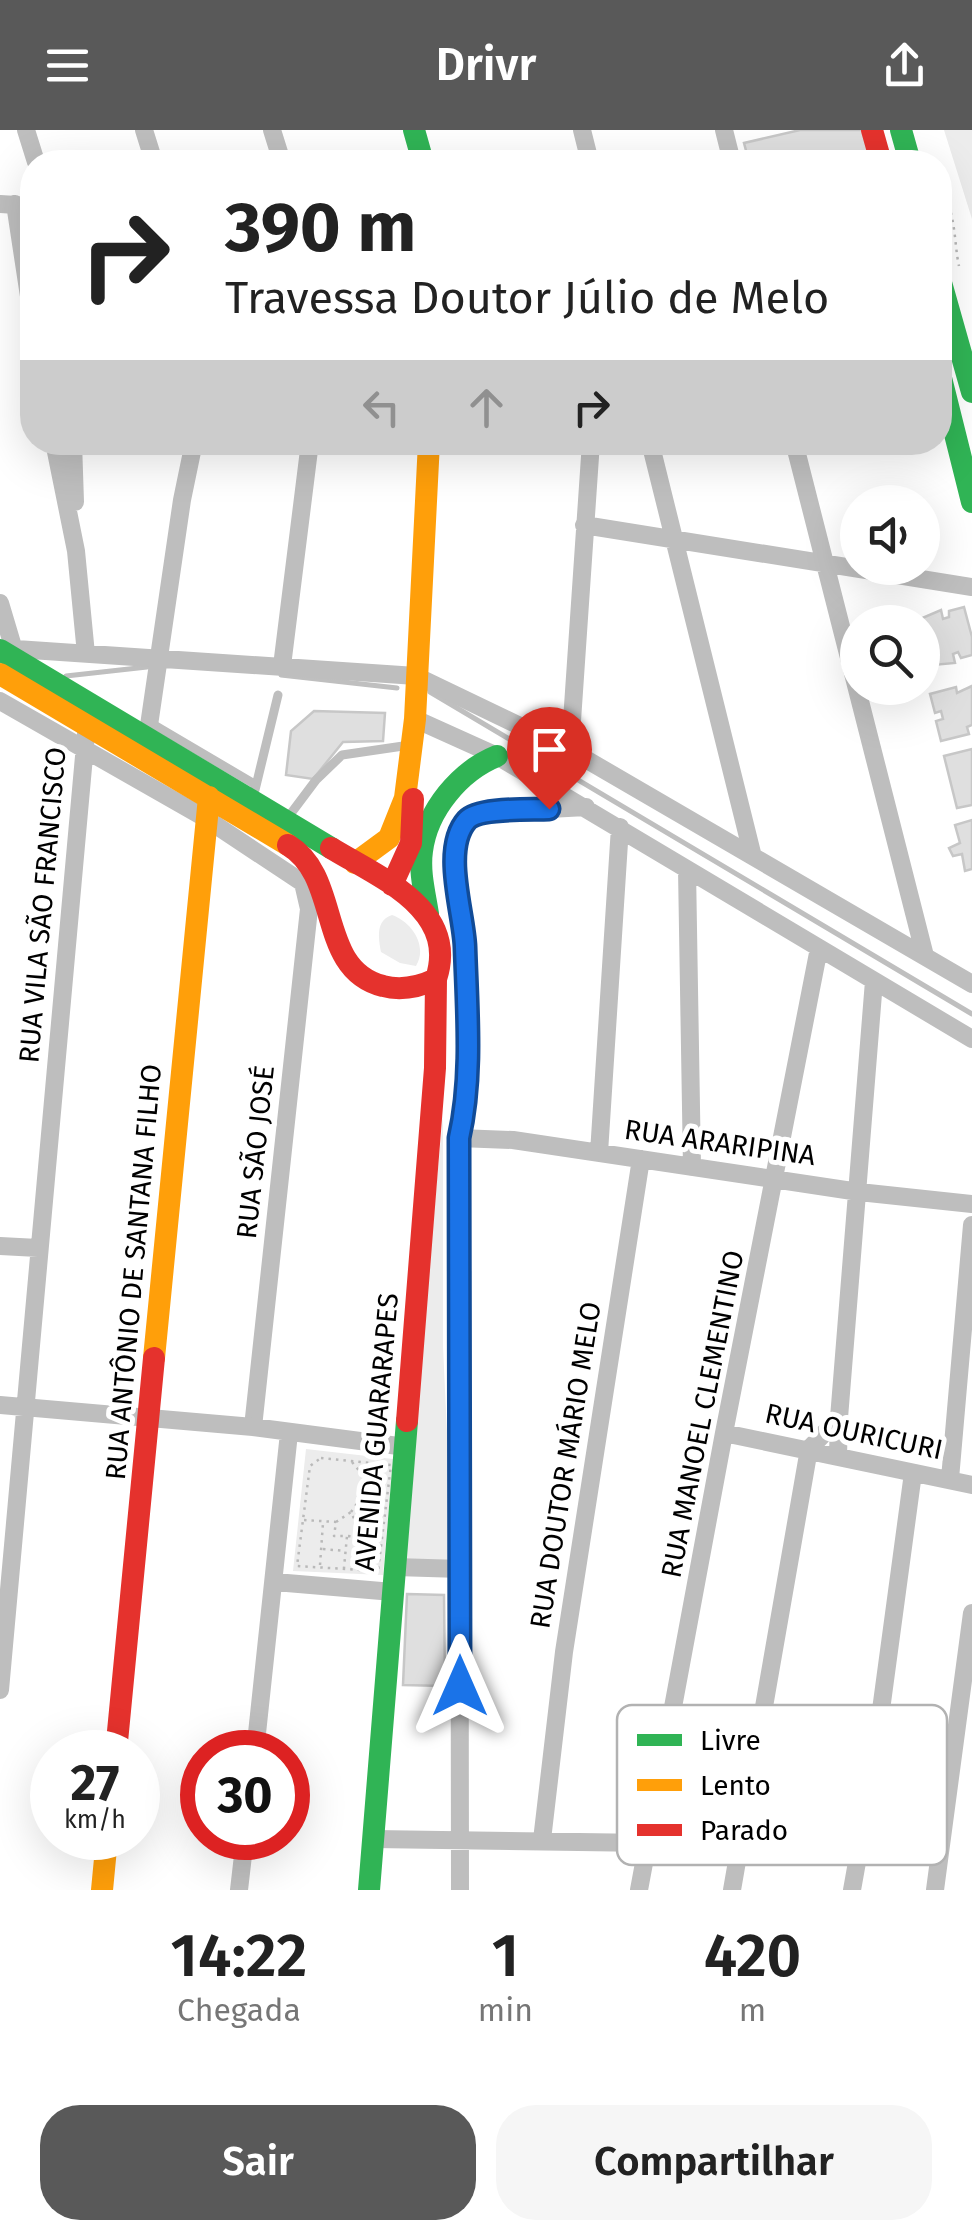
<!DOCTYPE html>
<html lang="pt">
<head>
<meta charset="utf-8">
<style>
	:root { --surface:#fff; --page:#f6f6f6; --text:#222; --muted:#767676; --accent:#595959 }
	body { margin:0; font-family:"Fira Sans",sans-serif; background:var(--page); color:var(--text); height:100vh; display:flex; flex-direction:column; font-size:38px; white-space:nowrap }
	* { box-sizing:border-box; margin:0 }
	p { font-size:32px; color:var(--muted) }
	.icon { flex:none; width:55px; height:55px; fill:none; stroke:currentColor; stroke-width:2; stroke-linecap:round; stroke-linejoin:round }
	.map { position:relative; height:1760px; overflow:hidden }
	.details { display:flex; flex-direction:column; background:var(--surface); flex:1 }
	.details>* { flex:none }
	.guide { position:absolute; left:20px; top:20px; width:932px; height:305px; border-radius:40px; box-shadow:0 10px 40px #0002; background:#fff; color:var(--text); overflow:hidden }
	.tools { position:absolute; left:840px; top:355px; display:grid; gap:20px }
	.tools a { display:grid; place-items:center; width:100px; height:100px; border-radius:50%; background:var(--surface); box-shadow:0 10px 40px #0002; font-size:50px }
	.speed { position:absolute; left:30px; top:1600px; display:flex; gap:20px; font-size:50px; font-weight:700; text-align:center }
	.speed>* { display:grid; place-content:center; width:130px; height:130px; border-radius:50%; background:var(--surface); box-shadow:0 10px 40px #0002; line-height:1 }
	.speed small { font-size:25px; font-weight:400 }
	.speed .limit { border:15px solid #d22; background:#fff; color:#111 }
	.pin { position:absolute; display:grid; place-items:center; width:85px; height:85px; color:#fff; margin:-102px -42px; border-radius:50% 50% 50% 0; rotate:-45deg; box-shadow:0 0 10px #0007 }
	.pin .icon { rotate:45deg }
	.me { position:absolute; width:110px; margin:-55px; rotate:0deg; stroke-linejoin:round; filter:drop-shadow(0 0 8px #0008) }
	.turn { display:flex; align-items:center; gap:35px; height:210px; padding:0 40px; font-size:45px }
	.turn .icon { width:130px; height:130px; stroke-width:2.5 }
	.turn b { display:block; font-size:70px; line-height:85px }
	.lanes { display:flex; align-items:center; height:95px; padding:0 40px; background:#0003; justify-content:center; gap:50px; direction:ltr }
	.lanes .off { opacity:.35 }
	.eta { display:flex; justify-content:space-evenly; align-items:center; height:170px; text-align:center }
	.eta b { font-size:60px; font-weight:600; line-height:70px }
	.action { display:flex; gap:20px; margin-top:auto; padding:20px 40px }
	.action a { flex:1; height:115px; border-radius:40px; background:var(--accent); color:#fff; font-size:40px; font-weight:600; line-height:115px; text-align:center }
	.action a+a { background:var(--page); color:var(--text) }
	header { display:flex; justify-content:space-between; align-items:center; height:130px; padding:0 40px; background:var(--accent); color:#fff; font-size:45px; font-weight:600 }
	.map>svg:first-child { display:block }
	.green { fill:#ececec }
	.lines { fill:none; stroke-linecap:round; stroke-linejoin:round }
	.stream { stroke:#bfbfbf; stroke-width:5 }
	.building { fill:#dfdfdf; stroke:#c7c7c7; stroke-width:2.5 }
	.path { stroke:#b9b9b9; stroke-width:2.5; stroke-dasharray:2.5 5; stroke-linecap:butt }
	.lane { stroke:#bebebe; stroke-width:9 }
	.street { stroke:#bebebe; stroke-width:18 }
	.fast { stroke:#30b455; stroke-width:22 }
	.slow { stroke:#ff9f0a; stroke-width:22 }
	.jam { stroke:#e5322d; stroke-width:22 }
	.route-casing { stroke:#114b97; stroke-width:25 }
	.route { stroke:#1a73e8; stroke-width:18 }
	.labels { text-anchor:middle; stroke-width:10; stroke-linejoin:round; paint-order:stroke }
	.street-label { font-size:28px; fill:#000; stroke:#fff }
	.key { fill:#fff; stroke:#b2b2b2; stroke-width:2.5 }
	.key-label { font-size:28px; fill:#000 }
</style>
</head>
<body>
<header><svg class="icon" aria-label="menu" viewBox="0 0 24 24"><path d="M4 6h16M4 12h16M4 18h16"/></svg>Drivr<svg class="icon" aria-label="share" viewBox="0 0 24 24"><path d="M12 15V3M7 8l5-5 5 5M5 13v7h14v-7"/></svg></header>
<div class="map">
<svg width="972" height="1760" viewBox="0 0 972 1760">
	<rect width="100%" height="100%" fill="#fff"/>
	<!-- green -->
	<path class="green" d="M944 0H972V89Z
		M392 785C412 792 428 816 416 836L400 833 381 822C378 807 376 790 392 785Z
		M443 985V1217L453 1431 402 1430Z
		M306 1319 393 1329 383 1445 293 1441Z"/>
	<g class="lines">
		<!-- stream -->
		<path class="stream" d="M281 545 397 558
			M66 546 147 537
			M430 562 972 884"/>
	</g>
	<!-- building -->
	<path class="building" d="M800 0H865L872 32H749L744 13Z
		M964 477 972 507V525L961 528 958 522 953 524 955 533 933 535 929 519 936 517 932 502 924 504 920 489 941 480 943 489 949 487V481Z
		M972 556V595L967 597 969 604 941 611 936 591 943 589 941 581 935 583 930 564 956 557 957 563Z
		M314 581 385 583 383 611 343 612 313 649 286 645 291 601Z
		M972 619V675L957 678 944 626Z
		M972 690V739L965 741 962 724 953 726 949 718 960 713 955 695Z
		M407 1464 444 1465 445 1556 403 1555Z"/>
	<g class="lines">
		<!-- path -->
		<path class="path" d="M940 63C956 76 954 115 959 136
			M321 1328 391 1335 378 1441 297 1436 310 1336Z
			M352 1332 361 1343 364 1360
			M351 1382 365 1362 381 1363
			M304 1390 336 1392 334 1406H347L344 1438
			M336 1392 351 1382 373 1431
			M348 1406 375 1408
			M323 1419 345 1421
			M320 1435 323 1393"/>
		<!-- lane -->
		<path class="lane" d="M151 593 256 655
			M255 660 278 565
			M286 690 316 650 342 625 410 615"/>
		<!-- street -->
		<path class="street" d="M26 0 36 32
			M144 0 154 32
			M272 0 282 32
			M582 0 590 32
			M724 0 732 32
			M0 74 32 76
			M15 74 32 186
			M54 312 76 421 86 524
			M73 312 75 372
			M650 312 752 723
			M794 312 925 826
			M584 395 972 457
			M0 473 17 530
			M16 519 416 546 570 620 972 854
			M282 536 310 312
			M0 571 205 688 303 753
			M415 589 497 626 972 909
			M147 609 182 370 194 312
			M570 620 591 312
			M687 739 692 1037
			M459 1008 513 1010 859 1062 972 1074
			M599 1023 620 697
			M0 1116 38 1118
			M0 1275 253 1297 406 1317
			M253 1297 309 779 303 753 314 741
			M724 1303 972 1355
			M838 1326 839 1288 874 851
			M950 1349 972 1095
			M395 1437 461 1439
			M275 1452 393 1462
			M0 1560 87 593
			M255 1622 289 1303
			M752 1637 947 1668
			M374 1709 649 1713 739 1719 940 1720
			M542 1710 564 1522 641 1029
			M239 1760 245 1708
			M460 1760 459 1008 466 977 465 810 457 776 456 718 466 691 477 683 586 677
			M639 1760 724 1303 819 818
			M732 1760 809 1319 839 1288
			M852 1760 871 1654 913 1343
			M935 1760 972 1483"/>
		<!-- fast -->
		<path class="fast" d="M414 0 423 32
			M901 0 910 32
			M940 149 972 262
			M940 244 972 372
			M0 520 331 718
			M428 784C425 764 419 742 422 721 427 680 460 641 497 626
			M369 1760 407 1291"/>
		<!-- slow -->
		<path class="slow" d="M0 544 288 715
			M355 733 389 708 405 668 415 589 429 312
			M154 1228 209 667
			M102 1760 107 1708"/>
		<!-- jam -->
		<path class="jam" d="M872 0 881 32
			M288 715C342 747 316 839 383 856 401 861 419 857 436 849 459 779 380 748 331 718
			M392 755 411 713 413 669
			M407 1291 435 938 436 849
			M116 1622 154 1228"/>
	</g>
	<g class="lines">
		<!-- route casing -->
		<g class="route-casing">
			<path id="route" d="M460 1556 459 1008C473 947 467 879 465 817 464 783 441 719 467 690 479 677 531 680 549 679"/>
		</g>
		<!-- route -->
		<use href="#route" class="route"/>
	</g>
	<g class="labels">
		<!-- street labels -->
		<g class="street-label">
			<text transform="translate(42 775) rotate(-85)" y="10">RUA VILA SÃO FRANCISCO</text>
			<text transform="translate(720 1012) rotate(8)" y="10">RUA ARARIPINA</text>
			<text transform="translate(255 1022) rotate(-84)" y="10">RUA SÃO JOSÉ</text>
			<text transform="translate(133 1142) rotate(-85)" y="10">RUA ANTÔNIO DE SANTANA FILHO</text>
			<text transform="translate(702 1284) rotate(-79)" y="10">RUA MANOEL CLEMENTINO</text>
			<text transform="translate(854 1301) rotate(12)" y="10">RUA OURICURI</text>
			<text transform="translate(376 1302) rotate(-85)" y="10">AVENIDA GUARARAPES</text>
			<text transform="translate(565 1335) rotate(-81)" y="10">RUA DOUTOR MÁRIO MELO</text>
		</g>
	</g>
	<!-- legend -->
	<rect x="617" y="1575" width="330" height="160" rx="15" class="key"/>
	<rect x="637" y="1604" width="45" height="12" fill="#30b455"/>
	<rect x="637" y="1649" width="45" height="12" fill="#ff9f0a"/>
	<rect x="637" y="1694" width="45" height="12" fill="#e5322d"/>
	<g class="key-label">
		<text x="700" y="1620">Livre</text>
		<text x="700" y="1665">Lento</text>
		<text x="700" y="1710">Parado</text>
	</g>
</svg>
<div class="tools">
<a><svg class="icon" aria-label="sound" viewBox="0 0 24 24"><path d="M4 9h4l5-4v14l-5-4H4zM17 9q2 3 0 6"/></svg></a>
<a><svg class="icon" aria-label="search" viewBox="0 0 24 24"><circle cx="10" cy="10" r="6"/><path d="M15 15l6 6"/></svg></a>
</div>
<div class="speed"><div>27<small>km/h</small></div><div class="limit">30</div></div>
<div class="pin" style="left:549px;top:679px;background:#d93025"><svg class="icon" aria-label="arrive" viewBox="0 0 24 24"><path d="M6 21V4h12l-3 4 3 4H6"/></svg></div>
<svg class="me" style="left:460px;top:1556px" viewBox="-20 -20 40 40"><path d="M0-17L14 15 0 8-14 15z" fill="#1a73e8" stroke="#fff" stroke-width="4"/></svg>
<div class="guide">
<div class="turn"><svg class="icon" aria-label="right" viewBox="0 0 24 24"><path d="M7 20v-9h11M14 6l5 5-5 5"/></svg><div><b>390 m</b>Travessa Doutor Júlio de Melo</div></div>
<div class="lanes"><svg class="icon off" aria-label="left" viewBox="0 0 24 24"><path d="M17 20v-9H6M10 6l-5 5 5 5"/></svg><svg class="icon off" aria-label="ahead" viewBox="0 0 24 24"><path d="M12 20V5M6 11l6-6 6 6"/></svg><svg class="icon" aria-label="right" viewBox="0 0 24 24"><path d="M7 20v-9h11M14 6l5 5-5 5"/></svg></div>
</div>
</div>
<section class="details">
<div class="eta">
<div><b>14:22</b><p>Chegada</p></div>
<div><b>1</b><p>min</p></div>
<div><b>420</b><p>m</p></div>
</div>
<div class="action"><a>Sair</a><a>Compartilhar</a></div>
</section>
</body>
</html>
